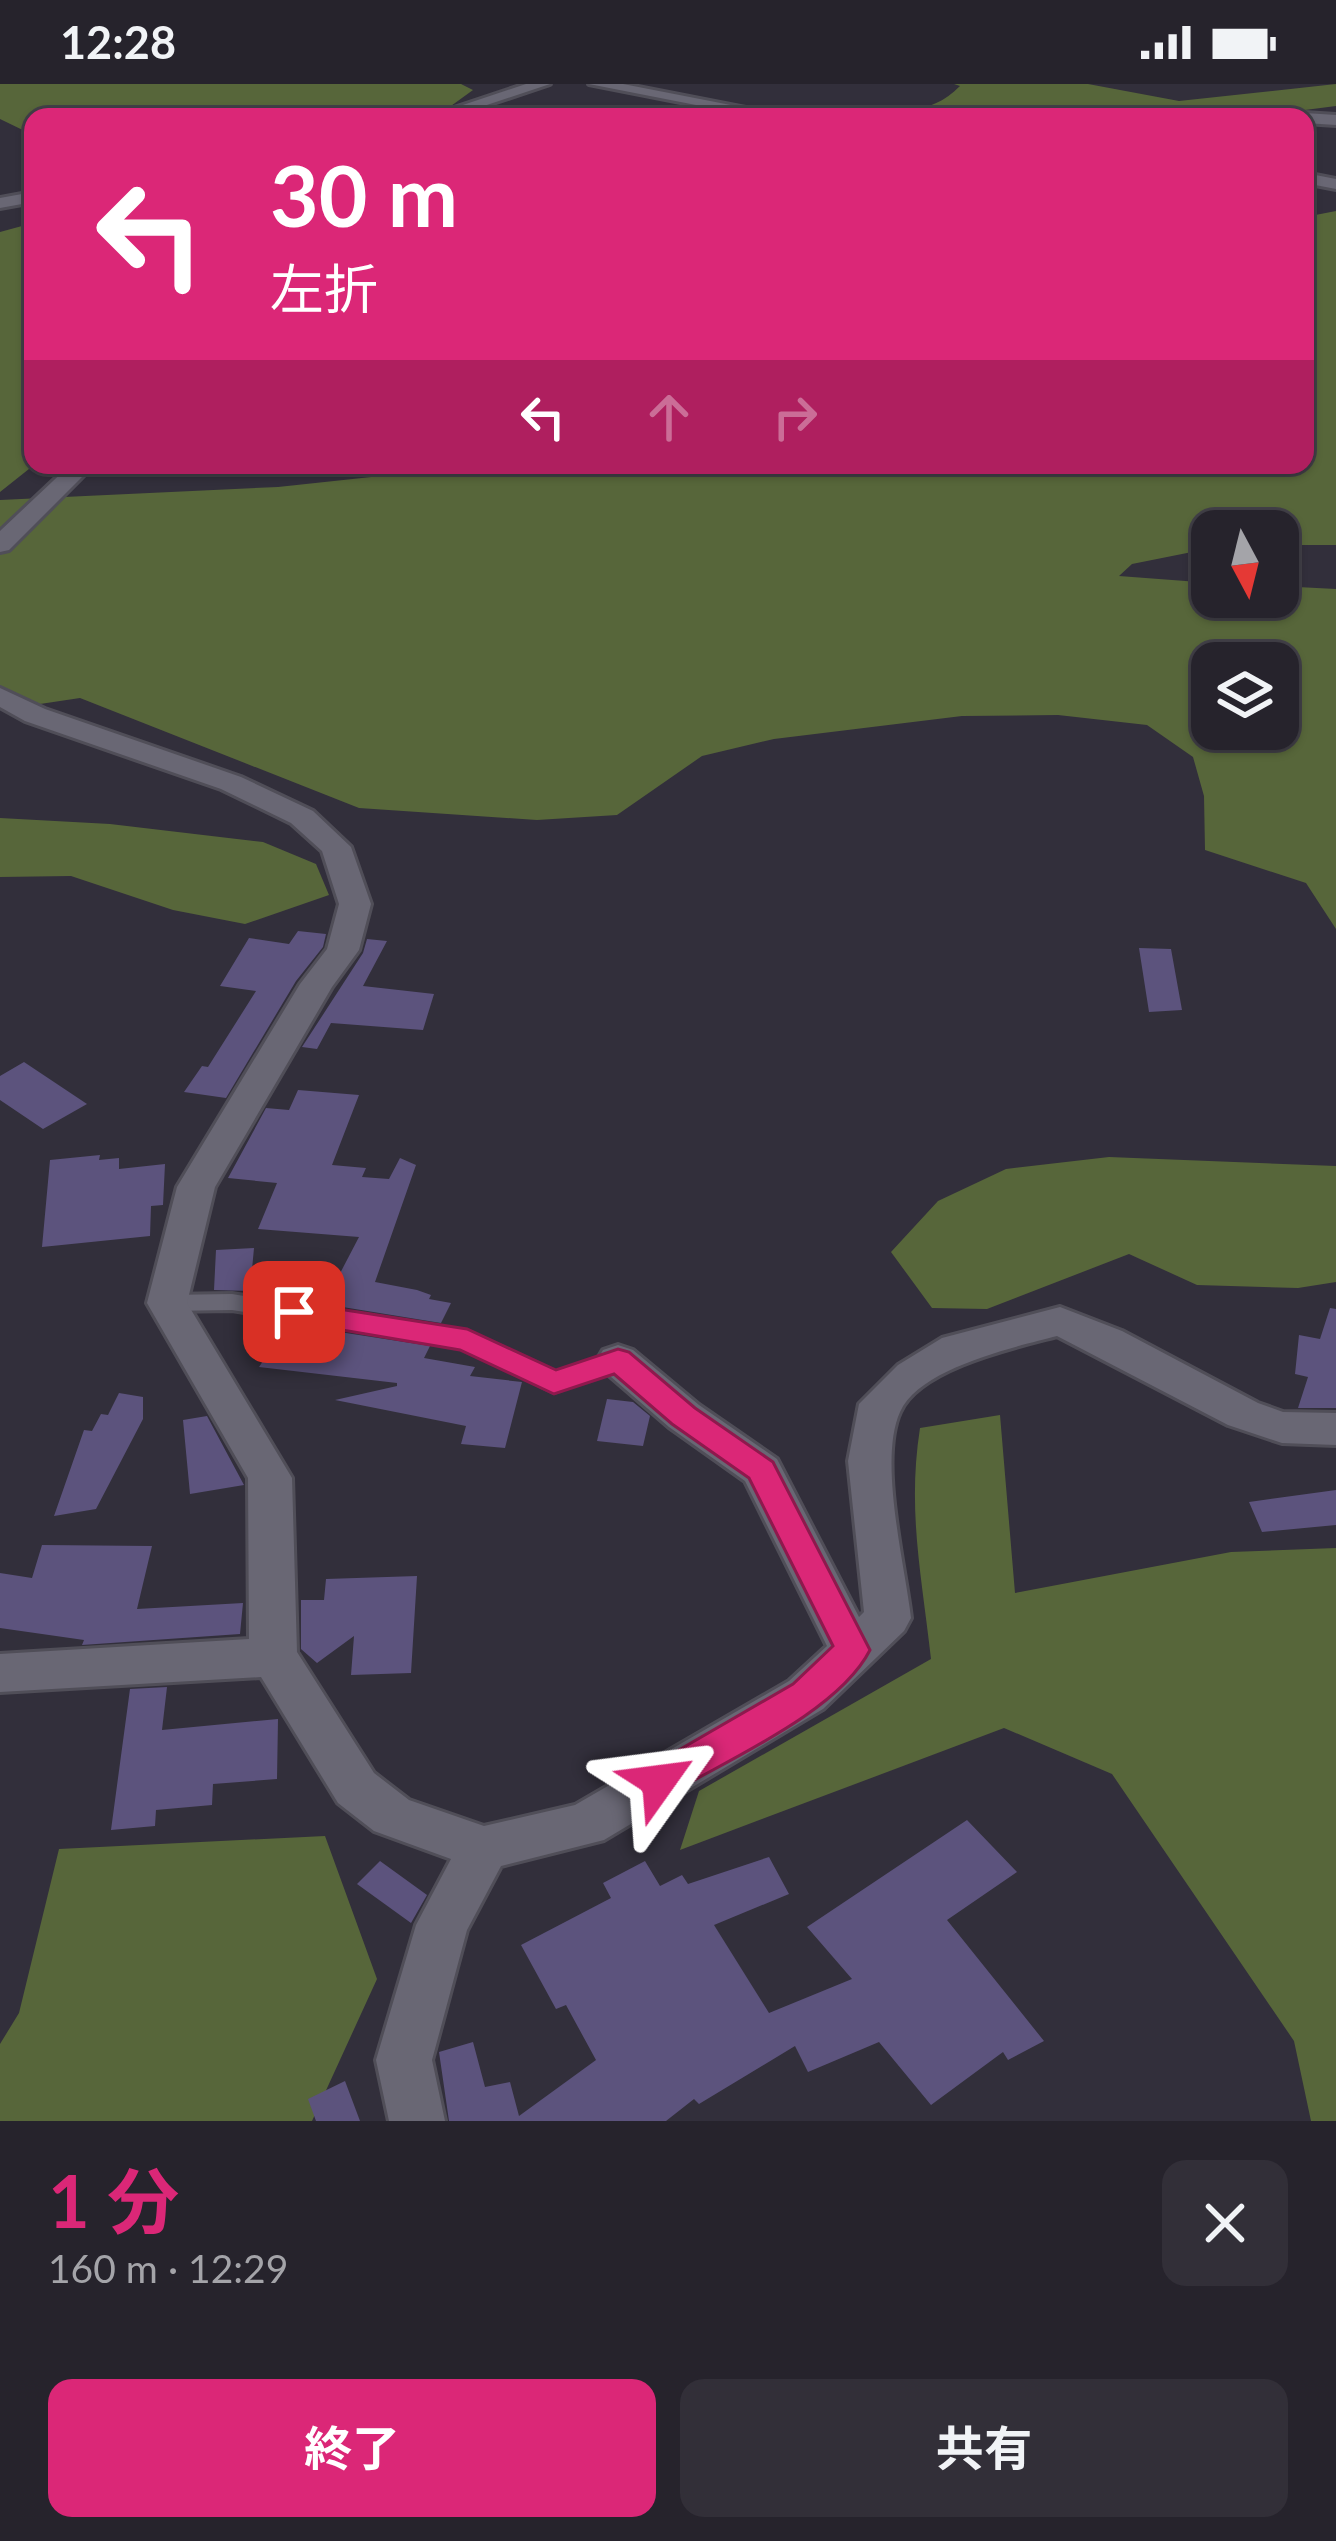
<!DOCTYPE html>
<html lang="ja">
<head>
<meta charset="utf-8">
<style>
	:root { --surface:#26232c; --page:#322f38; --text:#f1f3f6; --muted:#a4a4a9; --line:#424048; --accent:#db2777 }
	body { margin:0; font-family:Lato,"Noto Sans JP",sans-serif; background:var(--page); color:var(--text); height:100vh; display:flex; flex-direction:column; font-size:45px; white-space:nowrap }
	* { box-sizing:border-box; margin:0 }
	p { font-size:39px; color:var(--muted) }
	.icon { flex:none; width:66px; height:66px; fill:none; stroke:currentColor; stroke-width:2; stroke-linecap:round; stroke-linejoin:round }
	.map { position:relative; height:2037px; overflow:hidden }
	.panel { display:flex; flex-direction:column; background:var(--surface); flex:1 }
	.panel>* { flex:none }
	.banner { position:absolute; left:24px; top:24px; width:1290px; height:366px; border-radius:24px; box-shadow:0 3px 9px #0004,0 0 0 3px var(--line); background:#db2777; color:#fff; overflow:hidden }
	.needle { width:78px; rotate:173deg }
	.buttons { position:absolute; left:1191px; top:426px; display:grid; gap:24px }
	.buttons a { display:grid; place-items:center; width:108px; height:108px; border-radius:24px; background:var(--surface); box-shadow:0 3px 9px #0004,0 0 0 3px var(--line); font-size:60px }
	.pin { position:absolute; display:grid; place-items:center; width:102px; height:102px; color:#fff; margin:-51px; border-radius:24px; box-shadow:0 6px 18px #0006 }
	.me { position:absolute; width:132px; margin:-66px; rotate:59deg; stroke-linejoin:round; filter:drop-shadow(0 0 9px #0008) }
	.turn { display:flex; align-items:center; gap:42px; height:252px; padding:0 48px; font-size:54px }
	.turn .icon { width:156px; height:156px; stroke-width:2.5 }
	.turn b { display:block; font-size:84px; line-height:102px }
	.lanes { display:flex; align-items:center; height:114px; padding:0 48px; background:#0003; justify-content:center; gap:60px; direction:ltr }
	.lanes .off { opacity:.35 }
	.round { display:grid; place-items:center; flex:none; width:126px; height:126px; border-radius:24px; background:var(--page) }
	.head { display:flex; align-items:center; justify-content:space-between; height:204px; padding:0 48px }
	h1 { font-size:72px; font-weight:700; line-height:90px; color:var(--accent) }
	.cta { display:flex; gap:24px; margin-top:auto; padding:24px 48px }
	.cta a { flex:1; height:138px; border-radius:24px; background:var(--accent); color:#fff; font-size:48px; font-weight:700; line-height:138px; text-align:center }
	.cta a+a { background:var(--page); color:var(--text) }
	.status { display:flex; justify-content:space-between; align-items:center; height:84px; padding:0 60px; background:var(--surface); direction:ltr }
	.status svg { height:33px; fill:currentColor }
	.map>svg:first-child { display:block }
	.forest { fill:#57663a; fill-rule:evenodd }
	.building { fill:#5c537d }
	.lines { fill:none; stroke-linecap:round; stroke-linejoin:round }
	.lane-casing { stroke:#504e58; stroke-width:6 }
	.street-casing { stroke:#504e58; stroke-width:6 }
	.secondary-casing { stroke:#504e58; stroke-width:6 }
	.lane { fill:#696774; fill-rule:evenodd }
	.street { fill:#696774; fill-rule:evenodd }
	.secondary { fill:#696774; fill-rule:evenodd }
	.route { fill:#db2777; stroke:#8e194d; stroke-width:3 }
</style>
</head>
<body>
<div class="status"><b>12:28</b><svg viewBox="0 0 49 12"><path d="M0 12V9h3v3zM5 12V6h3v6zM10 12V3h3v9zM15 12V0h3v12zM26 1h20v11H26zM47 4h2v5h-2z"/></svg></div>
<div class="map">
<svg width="1336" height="2037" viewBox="0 0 1336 2037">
	<rect width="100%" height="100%" fill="#322f3b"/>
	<!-- forest -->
	<path class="forest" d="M0 0H461L473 6 444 27 495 33H33V51L0 35Z
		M954 0H1088L1179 17 1336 0V22L1251 33H852C892 26 929 34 960 2Z
		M1336 127V461H1278V447H1212V464L1132 480 1119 492 1212 499V513H1278V502L1336 505V845L1306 799 1205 766 1204 712 1193 673 1147 641 1058 631 962 632 774 655 702 672 617 731 537 736 359 724 80 614 0 626V416L278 403 483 381H1305V133ZM1212 579H1278V645H1212Z
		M33 139 34 381 0 408V148Z
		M0 734 110 740 263 758 316 780 329 811 245 840 173 826 71 792 0 793Z
		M1109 1073 1336 1082V1198L1298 1204 1197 1201 1129 1170 987 1225 932 1224 891 1168 938 1117 1006 1085Z
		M1000 1331 1015 1509 1231 1468 1336 1464V2037H1311L1294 1957 1112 1690 1004 1644 680 1766 699 1707 931 1575C922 1493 907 1427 920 1344Z
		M325 1752 377 1895 312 2037H0V1960L19 1929 59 1765Z"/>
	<!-- building -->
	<path class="building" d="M298 847 326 850 323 863 296 897 226 1014 184 1008 202 982 208 983 256 907 220 902 249 854 289 860Z
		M367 855 387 857 363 902 434 910 423 946 331 939 317 965 302 963 363 869Z
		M1139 864 1171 865 1182 926 1149 928Z
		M24 978 87 1020 43 1045 0 1016V992Z
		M298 1006 359 1011 332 1081 366 1084 362 1093 389 1095 400 1074 416 1081 375 1198 417 1206 431 1211 429 1215 451 1219 441 1239 324 1220 359 1153 258 1145 277 1099 228 1094 266 1024 289 1026Z
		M100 1071 99 1076 119 1074V1085L165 1080 163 1121 151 1122 150 1152 42 1163 50 1076Z
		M254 1164 250 1207 214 1206 216 1166Z
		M1330 1224 1336 1225V1324H1298L1308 1293 1295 1290 1299 1251 1320 1255Z
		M288 1240 430 1262 424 1274 475 1283 470 1292 522 1298 505 1364 461 1360 466 1342 335 1316 397 1302V1299L259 1283Z
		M119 1309 143 1313V1335L96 1425 54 1432 84 1346 92 1347 101 1330 108 1331Z
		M607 1315 633 1318 650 1332 643 1362 597 1357Z
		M207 1332 244 1401 190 1410 183 1336Z
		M1336 1406V1441L1262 1448 1249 1418Z
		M42 1461 152 1462 137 1525 243 1519 240 1550 82 1561 84 1556 0 1544V1489L32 1494Z
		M417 1492 411 1589 351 1591 354 1552 317 1579 301 1565V1516H324L326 1495Z
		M167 1603 162 1646 278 1635 277 1695 213 1700 212 1721 156 1726 155 1742 111 1746 130 1605Z
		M967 1736 1017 1788 947 1836 1044 1957 1008 1976 1003 1968 931 2021 879 1958 808 1988 795 1962 699 2020 694 2015 666 2037H449L439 1968 473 1958 485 2003 510 1998 519 2032 596 1976 566 1921 556 1925 521 1861 611 1814 603 1799 645 1777 660 1802 682 1791 688 1800 769 1773 789 1810 714 1841 769 1929 852 1895 807 1843Z
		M380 1777 427 1811 411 1839 357 1800Z
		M345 1997 360 2037H316L308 2015Z"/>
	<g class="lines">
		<!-- lane casing -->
		<g class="lane-casing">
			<path id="lane" d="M232 1210 467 1248 555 1289 618 1268 627 1270 630 1276 627 1282 554 1308 462 1263 232 1226 167 1227 159 1225 155 1219 159 1213 167 1211Z"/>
		</g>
		<!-- street casing -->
		<g class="street-casing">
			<path id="street" d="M589 0H623L792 33H757Z
				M1305 29 1336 31V41L1305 39V33H1298Z
				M1305 89 1336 95V105L1305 99Z
				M70 381H94L9 466 0 468V447Z
				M0 604 45 625 241 693 313 727 351 763 371 820 359 866 332 903 215 1103 187 1219 292 1394 297 1568 374 1689 409 1716 484 1742 575 1721 789 1597 827 1562 745 1397 669 1343 603 1286 597 1276 603 1266 618 1261 633 1266 699 1321 777 1375 859 1533 864 1528 848 1377 859 1320 898 1281 942 1254 1060 1223 1122 1247 1258 1319 1283 1328 1336 1329V1361L1282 1359 1228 1341 1057 1252C1015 1263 919 1284 900 1328 878 1376 905 1481 911 1534L904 1547 823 1625 604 1756 501 1782 467 1846 432 1976 445 2037H389L376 1976 416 1841 451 1775 374 1747 338 1719 261 1593 0 1608V1570L249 1555 248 1394 147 1219 177 1103 300 900 327 865 339 820 322 767 291 739 221 705 25 637 0 623Z"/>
		</g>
		<!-- secondary casing -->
		<g class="secondary-casing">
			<path id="secondary" d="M526 0H550L451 33H427Z
				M33 108V118L0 124V114Z"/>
		</g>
		<!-- lane -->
		<use href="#lane" class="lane"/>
		<!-- street -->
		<use href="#street" class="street"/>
		<!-- secondary -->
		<use href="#secondary" class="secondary"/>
	</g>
	<!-- route -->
	<path class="route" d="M294 1218 467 1245 556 1286 618 1265 629 1268 695 1324 773 1378 870 1566C839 1627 731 1674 673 1708L659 1713 646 1708 640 1697 646 1685 793 1600 833 1562 749 1394 672 1340 614 1290 554 1310 460 1266 283 1236 279 1228Z"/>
</svg>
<div class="buttons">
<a><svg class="needle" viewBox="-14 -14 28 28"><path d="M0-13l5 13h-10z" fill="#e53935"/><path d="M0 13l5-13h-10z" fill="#a4a4a9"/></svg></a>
<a><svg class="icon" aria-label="layers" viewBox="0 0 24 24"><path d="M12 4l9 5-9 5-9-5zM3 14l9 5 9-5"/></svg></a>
</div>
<div class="pin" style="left:294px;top:1228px;background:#d93025"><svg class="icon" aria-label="arrive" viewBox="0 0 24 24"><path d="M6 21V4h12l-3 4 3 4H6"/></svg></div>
<svg class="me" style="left:659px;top:1697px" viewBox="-20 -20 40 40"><path d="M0-17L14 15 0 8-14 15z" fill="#db2777" stroke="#fff" stroke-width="4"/></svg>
<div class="banner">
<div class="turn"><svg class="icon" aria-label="left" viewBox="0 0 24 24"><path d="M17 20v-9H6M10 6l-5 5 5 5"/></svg><div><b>30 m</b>左折</div></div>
<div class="lanes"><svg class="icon" aria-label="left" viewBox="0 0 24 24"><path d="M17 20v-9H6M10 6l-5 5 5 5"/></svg><svg class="icon off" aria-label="ahead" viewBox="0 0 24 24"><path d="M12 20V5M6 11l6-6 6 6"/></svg><svg class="icon off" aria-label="right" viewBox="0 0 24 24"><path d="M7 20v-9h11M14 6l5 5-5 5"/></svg></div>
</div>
</div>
<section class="panel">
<div class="head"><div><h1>1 分</h1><p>160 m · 12:29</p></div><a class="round"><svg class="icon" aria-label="close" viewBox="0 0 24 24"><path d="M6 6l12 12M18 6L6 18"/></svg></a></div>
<div class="cta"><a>終了</a><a>共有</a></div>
</section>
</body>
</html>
